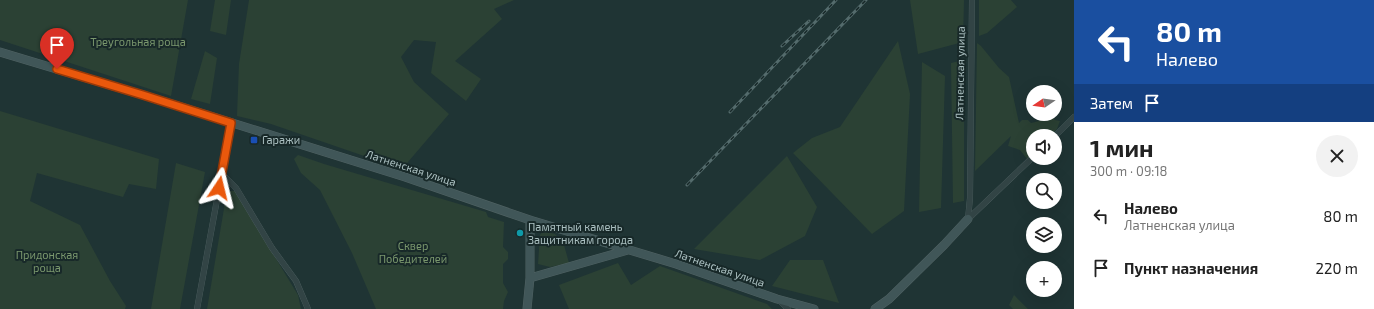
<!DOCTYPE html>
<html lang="ru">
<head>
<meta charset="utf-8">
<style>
	:root { --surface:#fff; --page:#f2f2f2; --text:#222; --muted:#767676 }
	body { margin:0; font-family:"Exo 2",sans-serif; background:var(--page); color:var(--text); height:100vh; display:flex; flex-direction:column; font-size:15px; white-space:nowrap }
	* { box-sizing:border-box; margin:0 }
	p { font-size:13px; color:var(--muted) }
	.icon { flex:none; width:22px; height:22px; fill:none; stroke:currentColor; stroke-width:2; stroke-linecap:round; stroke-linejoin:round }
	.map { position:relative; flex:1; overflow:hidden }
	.sheet { display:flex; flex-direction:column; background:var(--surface); width:300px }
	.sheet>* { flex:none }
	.guide { background:#1a4fa0; color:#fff; overflow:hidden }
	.needle { width:26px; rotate:257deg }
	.tools { position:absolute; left:1026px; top:85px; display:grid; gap:8px }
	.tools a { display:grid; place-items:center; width:36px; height:36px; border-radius:50%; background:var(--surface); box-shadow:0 4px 16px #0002; font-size:20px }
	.pin { position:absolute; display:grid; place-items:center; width:34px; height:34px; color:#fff; margin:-41px -17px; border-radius:50% 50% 50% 0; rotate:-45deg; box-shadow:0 0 4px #0007 }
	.pin .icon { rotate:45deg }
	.me { position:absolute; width:44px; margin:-22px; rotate:10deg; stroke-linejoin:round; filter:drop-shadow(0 0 3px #0008) }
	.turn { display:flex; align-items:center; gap:14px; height:84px; padding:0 16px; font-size:18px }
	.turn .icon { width:52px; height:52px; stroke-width:2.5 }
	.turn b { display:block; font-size:28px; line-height:34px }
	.then { display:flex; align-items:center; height:38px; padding:0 16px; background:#0003; gap:8px; font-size:15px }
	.round { display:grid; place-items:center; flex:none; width:42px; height:42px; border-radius:21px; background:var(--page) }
	.head { display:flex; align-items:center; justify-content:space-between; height:68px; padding:0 16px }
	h1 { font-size:24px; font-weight:700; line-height:30px }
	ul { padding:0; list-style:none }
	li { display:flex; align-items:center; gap:12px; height:52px; padding:0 16px }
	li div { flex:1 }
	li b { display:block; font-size:15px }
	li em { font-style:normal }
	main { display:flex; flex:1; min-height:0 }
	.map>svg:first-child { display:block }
	.green { fill:#2b4134 }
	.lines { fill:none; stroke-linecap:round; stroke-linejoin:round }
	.street-casing { stroke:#506263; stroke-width:6 }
	.secondary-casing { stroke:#506263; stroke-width:9 }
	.street { stroke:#324445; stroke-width:5.5 }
	.secondary { stroke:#405658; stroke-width:8 }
	.rail-casing { stroke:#546b6c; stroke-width:3 }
	.rail { stroke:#182929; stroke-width:1.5; stroke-dasharray:4.5; stroke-linecap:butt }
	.route-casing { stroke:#983908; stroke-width:10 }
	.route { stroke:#ea580c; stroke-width:7 }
	.transit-dot { fill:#1a4fb4; stroke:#182929; stroke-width:1.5 }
	.culture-dot { fill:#0f9aa8; stroke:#182929; stroke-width:1.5 }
	.labels { text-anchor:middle; stroke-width:4; stroke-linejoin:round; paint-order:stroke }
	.park-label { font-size:11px; fill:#7a976d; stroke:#182929 }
	.street-label { font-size:11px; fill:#acc1c2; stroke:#182929 }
	.poi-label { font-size:11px; fill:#acc1c2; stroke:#182929; text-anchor:start }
</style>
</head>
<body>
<main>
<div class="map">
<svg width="1074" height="309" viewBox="0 0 1074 309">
	<rect width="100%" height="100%" fill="#1f3434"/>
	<!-- green -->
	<path class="green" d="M0 0H188L171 96 0 40Z
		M215 0H231L226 35 210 31Z
		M249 0H514L494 9 502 19 455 61 481 79 466 101 431 73 436 42 414 40 401 57 414 82 449 114 402 169 271 124 237 116 239 64Z
		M910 0H964L963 42 918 54Z
		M979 0H1011L1017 7 987 33 979 36Z
		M898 41 910 94 904 211 872 234 793 153 812 138 840 127Z
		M977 43 981 46 999 68 1009 77 1019 123 1022 120H1028L1031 123 1039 121 1044 114H1049L1055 120 1060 121 1057 129 1050 136H1033V154L1027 159 1020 150 1008 146 1011 136 975 171Z
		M205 51 217 58 210 104 191 99Z
		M964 60V201L953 203 951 63Z
		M922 62 945 76 941 208 919 212Z
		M0 111 159 159 156 189 129 184 123 197 37 173 30 201 80 225 110 281 126 306 125 309H0Z
		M298 155 324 164 486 212 488 217 504 222 503 247 508 252V259L503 264V283L508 292 504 301 503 309H376L352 253 320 190 301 173 294 159Z
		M787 156 817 207 805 236 760 260 694 249Z
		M176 163 205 172 180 309H151Z
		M227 191H235L298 295 301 309H207Z
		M543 231 555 234 564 245 569 263 550 267 538 264 540 235Z
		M790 260H823L839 303 772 286Z
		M618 263 631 285 660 266 767 304 772 309H569L559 285Z
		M1014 295 1028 309H1013L1009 305Z"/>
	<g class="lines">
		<!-- street casing -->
		<g class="street-casing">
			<path id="street" d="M1055 136 1074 117
				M222 174 236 188 272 248 296 281 308 309
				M968 219 970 198 972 0
				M968 219 1033 157
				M780 301 788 309
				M197 309 231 123"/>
		</g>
		<!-- secondary casing -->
		<g class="secondary-casing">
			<path id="secondary" d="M0 52 143 95 405 177 530 220 676 264 777 299 814 309
				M530 278 628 250
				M527 309 530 278V220
				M875 309 889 299 944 245 968 219"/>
		</g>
		<!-- street -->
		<use href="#street" class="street"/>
		<!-- secondary -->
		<use href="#secondary" class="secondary"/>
		<!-- rail casing -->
		<g class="rail-casing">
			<path id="rail" d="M782 46 809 21
				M730 112 836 0
				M687 185 866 0"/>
		</g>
		<!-- rail -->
		<use href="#rail" class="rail"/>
	</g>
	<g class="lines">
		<!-- route casing -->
		<g class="route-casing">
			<path id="route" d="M57 69 143 95 231 123 219 188"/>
		</g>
		<!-- route -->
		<use href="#route" class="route"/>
	</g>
	<!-- markers -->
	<rect class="transit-dot" x="250" y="136" width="8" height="8" rx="2"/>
	<circle class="culture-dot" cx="520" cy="233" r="4"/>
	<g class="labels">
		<!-- park labels -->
		<g class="park-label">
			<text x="138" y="46">Треугольная роща</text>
			<text x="413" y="250">Сквер<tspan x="413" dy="13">Победителей</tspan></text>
			<text x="47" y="259">Придонская<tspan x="47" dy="13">роща</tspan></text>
		</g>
		<!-- street labels -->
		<g class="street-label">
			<text transform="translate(960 73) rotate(-89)" y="4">Латненская улица</text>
			<text transform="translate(411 168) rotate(18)" y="4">Латненская улица</text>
			<text transform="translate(720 268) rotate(19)" y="4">Латненская улица</text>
		</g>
		<!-- poi labels -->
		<g class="poi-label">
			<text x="262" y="144">Гаражи</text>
			<text x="528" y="231">Памятный камень<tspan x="528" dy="13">Защитникам города</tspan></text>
		</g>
	</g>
</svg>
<div class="tools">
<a><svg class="needle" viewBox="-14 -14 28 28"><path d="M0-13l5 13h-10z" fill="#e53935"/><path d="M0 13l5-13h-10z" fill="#767676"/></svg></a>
<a><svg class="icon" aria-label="sound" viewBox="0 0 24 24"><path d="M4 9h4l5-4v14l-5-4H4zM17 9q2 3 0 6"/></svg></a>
<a><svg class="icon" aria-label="search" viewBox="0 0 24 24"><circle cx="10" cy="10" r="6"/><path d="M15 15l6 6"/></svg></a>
<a><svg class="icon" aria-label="layers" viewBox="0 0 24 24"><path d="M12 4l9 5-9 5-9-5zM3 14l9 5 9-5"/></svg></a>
<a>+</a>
</div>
<div class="pin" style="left:57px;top:69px;background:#d93025"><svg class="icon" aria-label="arrive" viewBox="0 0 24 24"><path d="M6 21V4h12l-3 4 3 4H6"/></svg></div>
<svg class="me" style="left:219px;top:188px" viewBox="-20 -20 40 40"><path d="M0-17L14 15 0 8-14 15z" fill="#ea580c" stroke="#fff" stroke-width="4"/></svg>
</div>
<section class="sheet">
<div class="guide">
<div class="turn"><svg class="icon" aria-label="left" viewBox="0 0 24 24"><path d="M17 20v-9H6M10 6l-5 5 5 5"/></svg><div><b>80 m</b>Налево</div></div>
<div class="then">Затем<svg class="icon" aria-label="arrive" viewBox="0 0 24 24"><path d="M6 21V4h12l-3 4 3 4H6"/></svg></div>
</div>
<div class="head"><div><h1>1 мин</h1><p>300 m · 09:18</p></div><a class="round"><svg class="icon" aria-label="close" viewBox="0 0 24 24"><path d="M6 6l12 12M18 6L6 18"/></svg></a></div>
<ul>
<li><svg class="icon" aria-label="left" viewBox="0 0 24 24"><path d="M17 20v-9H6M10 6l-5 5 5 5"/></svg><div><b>Налево</b><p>Латненская улица</p></div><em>80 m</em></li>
<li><svg class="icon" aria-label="arrive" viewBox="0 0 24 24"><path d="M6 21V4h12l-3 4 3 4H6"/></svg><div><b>Пункт назначения</b></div><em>220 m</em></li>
</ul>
</section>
</main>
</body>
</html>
